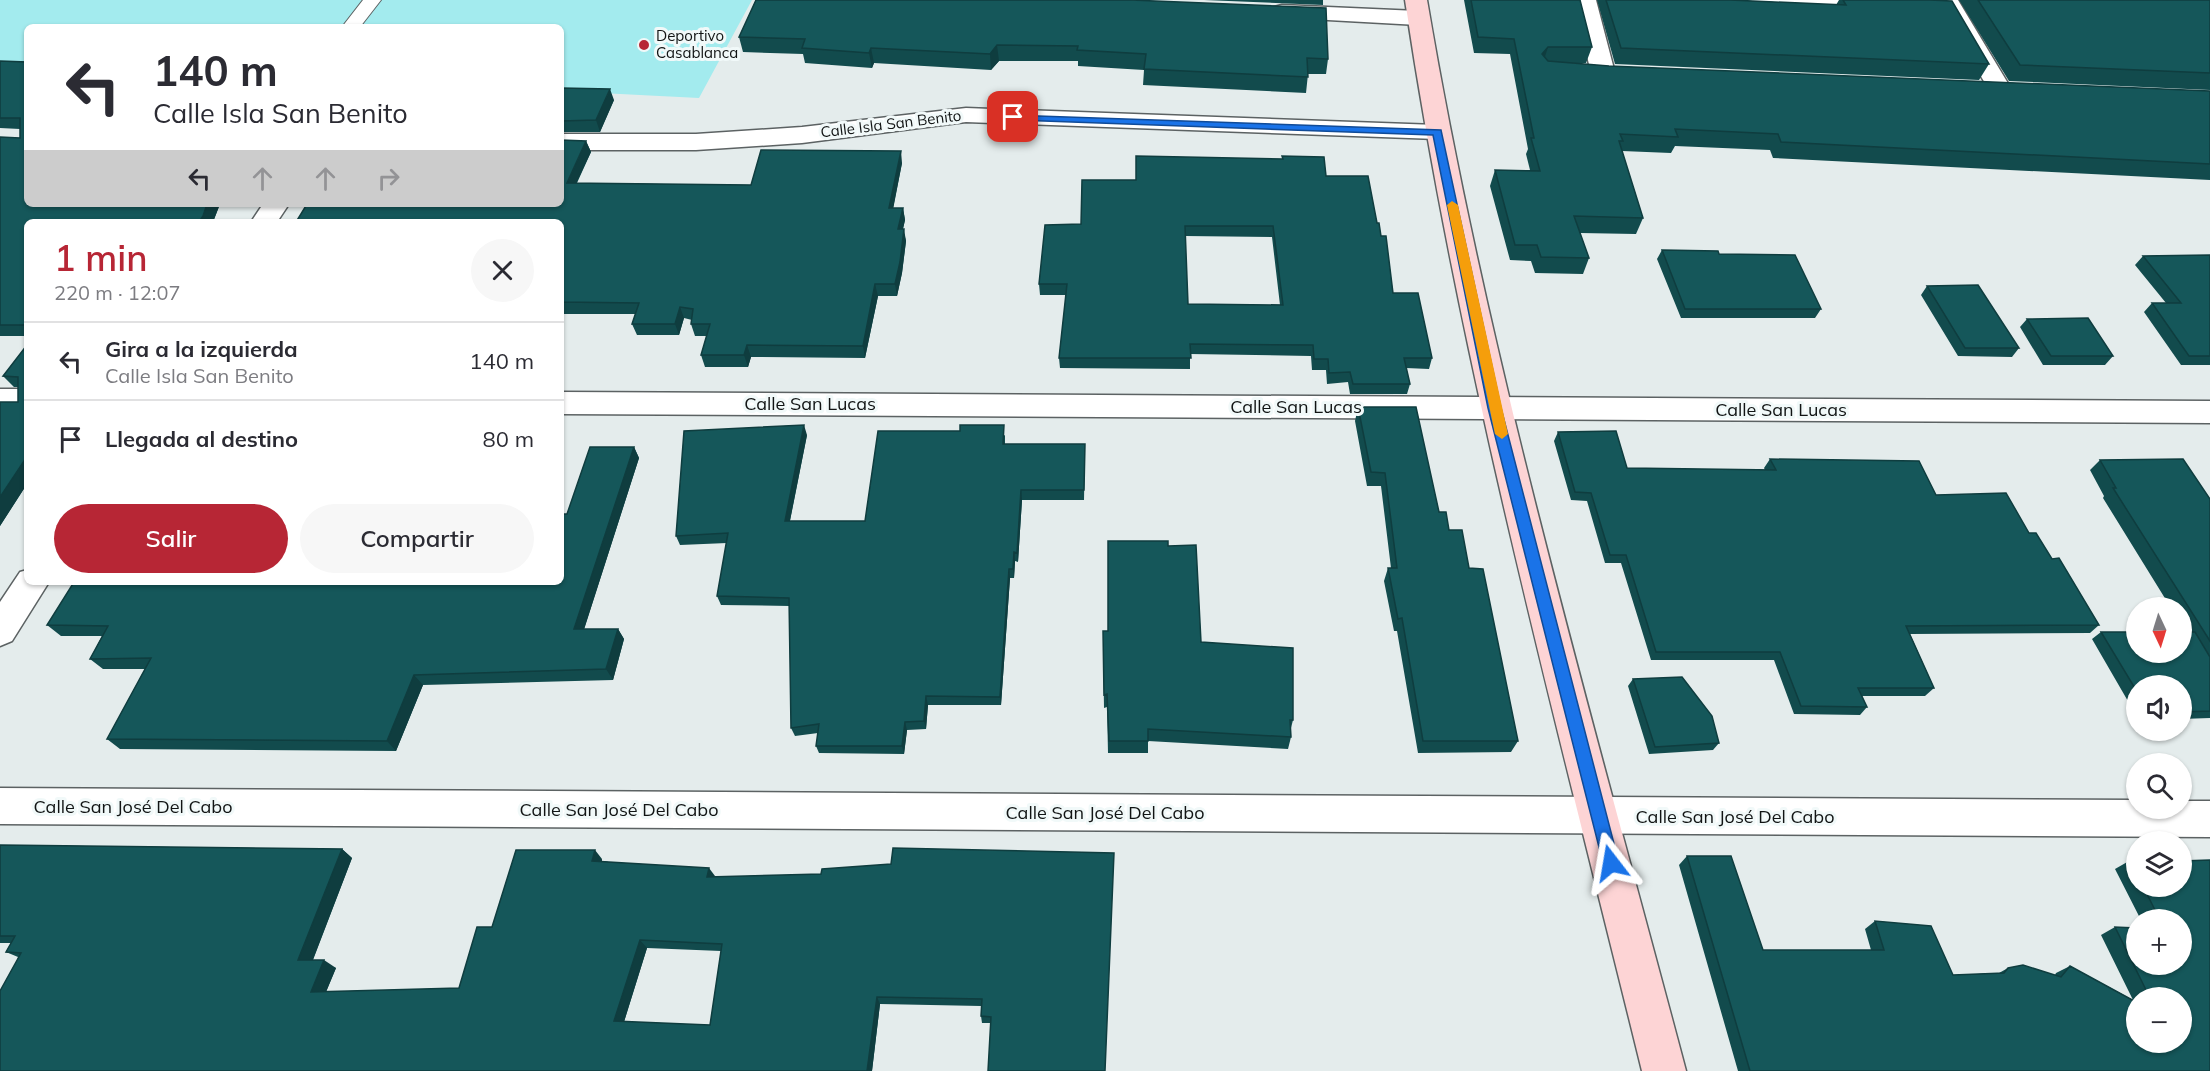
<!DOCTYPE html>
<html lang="es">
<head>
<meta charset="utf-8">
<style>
	:root { --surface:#fff; --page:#f7f7f7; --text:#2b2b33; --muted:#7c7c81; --line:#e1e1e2; --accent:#b72635 }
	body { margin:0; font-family:Mulish,sans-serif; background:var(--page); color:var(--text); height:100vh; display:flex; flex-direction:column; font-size:22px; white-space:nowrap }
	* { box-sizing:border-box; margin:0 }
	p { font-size:20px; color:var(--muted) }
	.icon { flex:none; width:33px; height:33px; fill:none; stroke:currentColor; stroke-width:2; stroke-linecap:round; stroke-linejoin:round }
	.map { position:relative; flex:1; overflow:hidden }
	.side { position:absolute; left:24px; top:219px; width:540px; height:366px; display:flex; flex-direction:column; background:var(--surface); border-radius:9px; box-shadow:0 2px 4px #0004 }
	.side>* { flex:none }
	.top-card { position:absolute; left:24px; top:24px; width:540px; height:183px; border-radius:9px; box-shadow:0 2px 4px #0004; background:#fff; color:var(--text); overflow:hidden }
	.needle { width:39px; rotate:176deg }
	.buttons { position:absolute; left:2126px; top:597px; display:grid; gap:12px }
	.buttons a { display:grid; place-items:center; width:66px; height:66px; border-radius:50%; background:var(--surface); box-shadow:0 2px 4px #0004; font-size:30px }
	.pin { position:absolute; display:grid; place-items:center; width:51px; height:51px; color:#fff; margin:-26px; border-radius:12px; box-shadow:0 3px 9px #0006 }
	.me { position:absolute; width:66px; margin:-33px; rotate:346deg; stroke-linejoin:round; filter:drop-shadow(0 0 4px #0008) }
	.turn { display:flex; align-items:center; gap:21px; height:126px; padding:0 30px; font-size:27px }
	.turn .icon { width:78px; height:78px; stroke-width:2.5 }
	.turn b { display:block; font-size:42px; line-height:51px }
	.lanes { display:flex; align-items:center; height:57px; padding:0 30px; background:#0003; justify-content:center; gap:30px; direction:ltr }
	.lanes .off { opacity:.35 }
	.round { display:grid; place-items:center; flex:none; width:63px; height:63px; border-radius:32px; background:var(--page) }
	.summary { display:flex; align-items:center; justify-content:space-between; height:102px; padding:0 30px }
	h1 { font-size:36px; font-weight:600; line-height:45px; color:var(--accent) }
	.button { display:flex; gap:12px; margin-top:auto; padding:12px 30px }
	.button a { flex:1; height:69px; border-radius:36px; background:var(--accent); color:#fff; font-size:24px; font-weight:600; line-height:69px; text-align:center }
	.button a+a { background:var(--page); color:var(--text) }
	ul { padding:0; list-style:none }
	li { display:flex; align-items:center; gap:18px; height:78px; padding:0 30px; border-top:2px solid var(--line) }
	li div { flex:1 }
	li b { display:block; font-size:22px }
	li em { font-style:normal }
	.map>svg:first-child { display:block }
	.green { fill:#a3ebee }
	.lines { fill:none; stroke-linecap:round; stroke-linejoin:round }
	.service-casing { stroke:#5c6263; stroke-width:2 }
	.minor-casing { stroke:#5c6263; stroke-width:3 }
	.secondary-casing { stroke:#5c6263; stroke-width:3 }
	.service { fill:#fff; fill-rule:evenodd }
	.minor { fill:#fff; fill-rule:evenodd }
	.secondary { fill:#fdd4d5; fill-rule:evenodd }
	.wall { fill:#124b4d; fill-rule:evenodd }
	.shaded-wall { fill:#0f3d3f }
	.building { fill:#15575a; stroke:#0f3d3f; stroke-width:1.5; fill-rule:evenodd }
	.route { fill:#1a73e8; stroke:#114b97; stroke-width:1.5 }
	.slow { fill:#f59e0b }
	.poi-dot { fill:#b72635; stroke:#f1f9f9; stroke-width:2 }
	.labels { text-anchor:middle; stroke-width:6; stroke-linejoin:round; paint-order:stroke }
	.far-poi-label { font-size:15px; fill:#111414; stroke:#f1f9f9; text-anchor:start }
	.far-street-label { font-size:15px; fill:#111414; stroke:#f1f9f9 }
	.street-label { font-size:18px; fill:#111414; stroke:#f1f9f9 }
</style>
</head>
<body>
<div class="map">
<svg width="2210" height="1071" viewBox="0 0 2210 1071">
	<rect width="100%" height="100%" fill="#e4ecec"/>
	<!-- green -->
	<path class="green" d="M0 0H752L699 98 561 91V27H27V65L0 63Z"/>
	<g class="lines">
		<!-- service casing -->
		<g class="service-casing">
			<path id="service" d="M363 0H381L360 27H342Z
				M1735 0H1853L1870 1 1879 6 1870 11 1744 5Z"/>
		</g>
		<!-- minor casing -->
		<g class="minor-casing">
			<path id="minor" d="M1574 0H1596L1615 73 1611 78H1595L1591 73Z
				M1936 0H1958L2012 90 2008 95 2000 97 1992 95Z
				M1282 5 1418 11 1426 13 1429 18 1426 23 1418 25 1274 17 1271 12 1274 7Z
				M966 108 1437 125 1446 127 1449 132 1446 137 1437 139 966 122 802 143 696 150H561V134H696L802 127Z
				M263 204H289L277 222H251Z
				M0 389H27V411H0Z
				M561 392 2210 401V423L561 414Z
				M27 570V582H49L12 641 0 646V602L20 572Z
				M0 788 2136 800V808H2181V801H2210V837L0 824Z"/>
		</g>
		<!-- secondary casing -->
		<g class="secondary-casing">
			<path id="secondary" d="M1405 0H1427C1488 363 1592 716 1686 1071H1642C1555 716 1459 362 1405 0Z"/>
		</g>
		<!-- service -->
		<use href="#service" class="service"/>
		<!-- minor -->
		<use href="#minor" class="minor"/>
		<!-- secondary -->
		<use href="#secondary" class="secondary"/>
	</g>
	<!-- wall -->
	<path class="wall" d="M756 0 1328 59 1326 74H1308L1306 93 1143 85 1144 70 1078 66V61H999L991 70 874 63 872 68 805 63 803 54 743 52 739 37Z
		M1204 0H1323V5Z
		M1464 0H1580L1592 47 1586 63H1564L1609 66 2210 91V180L1773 158 1770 150 1675 146 1671 153 1622 151 1643 218 1636 234 1580 233 1589 258 1583 274 1535 273 1531 261 1510 260 1490 186 1495 170H1530L1526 154 1528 149 1510 54 1474 53Z
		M1597 0H1730L1836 5 1839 0H1935L1989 64 1979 80 1615 64Z
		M1959 0H2210V90L2009 81Z
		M0 61 27 62V204H220L213 222H27V336H0V137L20 138V129L0 128Z
		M561 88 614 100 600 132H561Z
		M586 141 591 152 577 183 751 185 902 163 893 208H903L905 220 903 229 906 241 902 273 897 296H878L865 358 751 357 748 367H705L701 355 707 336H695L691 324 692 320 684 318 679 335H637L632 324 636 314H561V222Z
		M1282 156 1326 176 1377 223 1381 236 1393 293 1432 358 1429 369 1406 368 1410 384 1407 394H1350L1348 382 1327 384 1326 370H1312L1311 356 1190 354V369L1060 368 1059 358 1066 295H1040L1039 284 1081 224 1136 180 1282 159ZM1185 236 1272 237 1280 305 1188 304Z
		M1662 250 1821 309 1815 318H1681L1657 259Z
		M2210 255V365H2181L2144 312 2152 303H2166L2135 265 2143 256Z
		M1927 286 2019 348 2012 357 1958 356 1921 295Z
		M2027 319 2113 356 2105 365H2043L2020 327Z
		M27 345V484L0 526V402H18V387H14L3 376Z
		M1358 407 1439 512 1469 568 1518 741 1511 752 1418 753 1397 631H1394L1384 581 1388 568H1391L1381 486H1367L1355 421Z
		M1558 432 1627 468 1765 470 1764 468 1770 459 1936 495 2029 533 2052 559 2099 625 2090 633 1910 634 1934 688 1925 696H1862L1867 707 1860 715 1794 714 1774 660H1651L1621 563H1605L1587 501 1571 500 1554 441Z
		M807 435 790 521H865L1005 435V444H1085L1084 500H1022L1018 562 1015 561 1014 578H1010L1001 705H928L926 729 907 730 904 754 819 753 816 746 818 733 795 736 791 728 790 606 721 605 717 596 727 543 680 545 676 536Z
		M634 447 639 458 584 629H618L624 639 613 680 423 685 396 751 120 749 107 739 145 669H103L90 659 102 636H61L47 625 561 582 567 514Z
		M2100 460 2210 499V718L2181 719V686H2136V715L2092 639 2101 632H2186L2181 624V608H2171L2103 498 2104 496 2090 470Z
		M1168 546 1201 642 1293 720 1291 728V737L1288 749 1148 741V753H1108L1107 707 1104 708 1103 644 1108 631Z
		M1633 679 1719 743 1713 750 1649 754 1628 686Z
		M0 845 342 849 352 858 313 960 336 968 326 992 459 988 492 927 602 859V861L714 877 821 874 1114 853 990 1023H982L981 1016V1006L880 1004 872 1071H0L18 957 6 952 11 943H0ZM647 948 721 951 710 1025 624 1022Z
		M1687 856 1763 950H1871L1865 929 1875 921 1953 975 1999 973 2008 968 2055 975 2056 973 2070 966 2133 1000 2101 935 2115 927 2136 964 2181 920H2141L2115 869 2129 861H2136V886H2181L2210 1071H1738L1679 865ZM2136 998H2181L2136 1042Z"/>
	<!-- shaded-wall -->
	<path class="shaded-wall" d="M997 45 999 61 991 70 990 54Z
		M1548 47 1543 63 1542 54Z
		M871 48 874 63 872 68 869 53Z
		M610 89 614 100 600 132 596 120Z
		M586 141 591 152 571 194 567 183Z
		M901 151 902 163 891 220 889 208Z
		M207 204H220L213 222H199Z
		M903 208 905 220 900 241 898 229Z
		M904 229 906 241 902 273 897 296 895 284Z
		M875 284 878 296 865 358 863 346Z
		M680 307 684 318 679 335 675 324Z
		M747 345 751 357 748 367 744 355Z
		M804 425 807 435 788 530 785 521Z
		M634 447 639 458 581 639 574 629Z
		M26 458 27 460V484L0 526V497Z
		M1021 490 1022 500 1018 562 1017 553Z
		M1014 552 1015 561 1014 578 1013 569Z
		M1009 569 1010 578 1001 705 1000 697Z
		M618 629 624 639 613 680 606 669Z
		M414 675 423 685 396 751 387 741Z
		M926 696 928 705 926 729 924 721Z
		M905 722 907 730 904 754 902 746Z
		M342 849 352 858 310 967 298 960Z
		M595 850 602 859 599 869 592 861Z
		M709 868 715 876 712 885 707 877Z
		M640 940 647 948 622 1028 614 1021Z
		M324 960 336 968 323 999 311 992Z
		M877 997 880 1004 872 1071H867Z"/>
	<!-- building -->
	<path class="building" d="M756 0H1131L1326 8 1328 59 1307 58 1308 77 1144 69 1146 54 1077 50 1078 46 997 45 990 54 871 48 869 53 802 48 805 39 739 37Z
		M1471 0H1580L1592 47H1548L1542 54 1548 61 1609 66 2210 91V164L1781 142 1778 134 1675 129 1678 137 1620 134 1623 141H1619L1643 218 1574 216 1589 258 1541 257 1537 245H1515L1495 170 1540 171 1531 138H1534L1514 39 1478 37Z
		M1606 0H1730L1846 5 1843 0H1930L1952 1 1989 64 1621 48Z
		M1978 0H2210V73L2020 65Z
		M0 61 27 62V204H207L203 216 199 222H27V325H0V137L20 138V118H0Z
		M561 88 610 89 596 120 561 121Z
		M561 140 586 141 567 183 751 185 761 150 901 151 889 208H903L898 229H904L900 262 895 284H875L863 346 747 345 744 355H701L710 324H691L693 309 680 307 675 324H632L639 303 561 302V222H296L307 204H561Z
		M1136 156 1283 159 1282 156 1324 157 1326 176H1368L1377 223H1379L1381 236H1386L1393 293H1418L1432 358H1404L1410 384H1353L1350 372 1329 373 1328 359H1314L1313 345 1190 344 1191 358H1059L1067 284H1039L1045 225 1081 224 1082 180H1136ZM1185 226H1273L1283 305 1188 304Z
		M1662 250 1718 251 1719 254 1795 255 1821 309H1685Z
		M2210 255V356H2189L2152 303H2181L2143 256Z
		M1978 285 2019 348H1965L1927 286Z
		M2088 318 2113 356H2051L2027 319Z
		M27 345V458H26L0 497V402H18V377L3 376Z
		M1358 407H1416L1439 512H1446L1449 530H1462L1469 568 1483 569 1518 741H1423L1402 618 1398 619 1388 568H1397L1385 473 1371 472Z
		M804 425 785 521H865L878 431H960V425H1004L1003 444H1085L1084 490H1021L1017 553 1014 552 1013 569H1009L1000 697 926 696 924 721 905 722 902 746H816L819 724 791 728 789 598 717 596 728 533 676 536 684 431Z
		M1616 431 1627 468 1776 470 1770 459 1919 461 1936 495 2006 493 2029 533H2036L2052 559 2059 558 2099 625 1906 626 1934 688H1858L1867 707 1801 706 1780 652H1656L1626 555H1610L1591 493 1575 492 1558 432Z
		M590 447H634L574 629H618L606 669 414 675 387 741 107 739 151 658 90 659 108 626 47 625 74 582H561V514H567Z
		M2183 459 2210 499V641L2113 488H2116L2100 460Z
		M1108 541H1168V546L1196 545 1201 642 1293 648V720H1290L1291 737 1148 729V741H1109L1107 694 1104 695 1103 631H1108Z
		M2101 632H2136V652H2181V632H2195L2210 657V711L2181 712V686H2136V690Z
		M1682 677 1712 716 1719 743 1655 747 1633 679Z
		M0 845 342 849 298 960H324L311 992 459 988 477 927H492L516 850H595L592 861 709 868 707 877 821 874 822 869 891 864 893 848 1114 853 1105 1071H988L991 1017 981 1016 982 999 877 997 867 1071H0V991L21 953 6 952 15 936H0ZM640 940 722 944 710 1025 614 1021Z
		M1687 856H1731L1763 950H1884L1875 921 1931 926 1953 975 2004 973 2008 968 2023 965 2061 977 2070 966 2136 1002V1042H2181V998H2150L2115 927 2136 928V964H2181V920H2160L2143 886H2181V861L2210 860V1071H1750Z
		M2129 861H2136V874Z"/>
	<!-- route -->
	<path class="route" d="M1010 115 1441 130 1501 408 1619 863 1617 868 1611 871 1605 868 1603 863 1488 408 1433 135 1013 120 1008 117Z"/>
	<!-- slow -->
	<path class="slow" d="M1452 201 1458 205 1508 434 1502 439 1495 434 1447 205Z"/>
	<!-- markers -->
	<circle class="poi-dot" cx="644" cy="45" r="6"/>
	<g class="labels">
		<!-- far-poi labels -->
		<g class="far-poi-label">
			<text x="656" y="41">Deportivo<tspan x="656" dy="17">Casablanca</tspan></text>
		</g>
		<!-- far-street labels -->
		<g class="far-street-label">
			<text transform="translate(891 124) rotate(-7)" y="5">Calle Isla San Benito</text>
		</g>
		<!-- street labels -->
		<g class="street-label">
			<text x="810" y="410">Calle San Lucas</text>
			<text x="1296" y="413">Calle San Lucas</text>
			<text x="1781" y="416">Calle San Lucas</text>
			<text x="133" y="813">Calle San José Del Cabo</text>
			<text x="619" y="816">Calle San José Del Cabo</text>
			<text x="1105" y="819">Calle San José Del Cabo</text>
			<text x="1735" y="823">Calle San José Del Cabo</text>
		</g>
	</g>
</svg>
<div class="buttons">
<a><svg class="needle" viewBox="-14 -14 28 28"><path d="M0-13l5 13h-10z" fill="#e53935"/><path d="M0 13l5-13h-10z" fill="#7c7c81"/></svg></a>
<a><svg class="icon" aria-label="sound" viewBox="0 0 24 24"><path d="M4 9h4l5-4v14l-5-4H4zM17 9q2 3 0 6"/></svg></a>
<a><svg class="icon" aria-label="search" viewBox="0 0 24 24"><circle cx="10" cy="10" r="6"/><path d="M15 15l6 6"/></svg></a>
<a><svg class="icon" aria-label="layers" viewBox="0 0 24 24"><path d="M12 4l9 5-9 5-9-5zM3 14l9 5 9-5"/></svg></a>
<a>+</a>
<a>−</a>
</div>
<div class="pin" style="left:1013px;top:117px;background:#d93025"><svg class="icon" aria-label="arrive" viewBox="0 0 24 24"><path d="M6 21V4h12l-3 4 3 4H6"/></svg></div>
<svg class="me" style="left:1611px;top:863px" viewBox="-20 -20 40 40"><path d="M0-17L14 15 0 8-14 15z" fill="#1a73e8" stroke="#fff" stroke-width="4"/></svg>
<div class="top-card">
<div class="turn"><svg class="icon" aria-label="left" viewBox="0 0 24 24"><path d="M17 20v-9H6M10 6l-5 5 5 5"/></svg><div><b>140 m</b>Calle Isla San Benito</div></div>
<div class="lanes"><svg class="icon" aria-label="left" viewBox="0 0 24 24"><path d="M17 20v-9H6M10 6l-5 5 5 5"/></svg><svg class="icon off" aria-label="ahead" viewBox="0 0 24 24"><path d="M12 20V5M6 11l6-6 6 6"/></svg><svg class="icon off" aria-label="ahead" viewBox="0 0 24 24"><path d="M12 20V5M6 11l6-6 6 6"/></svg><svg class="icon off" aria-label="right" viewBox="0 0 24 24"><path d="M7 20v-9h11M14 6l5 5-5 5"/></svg></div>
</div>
<section class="side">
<div class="summary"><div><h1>1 min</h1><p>220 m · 12:07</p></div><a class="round"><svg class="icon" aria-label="close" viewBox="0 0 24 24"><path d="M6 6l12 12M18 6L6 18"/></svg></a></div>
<ul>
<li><svg class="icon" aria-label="left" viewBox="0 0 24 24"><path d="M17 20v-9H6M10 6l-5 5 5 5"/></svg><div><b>Gira a la izquierda</b><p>Calle Isla San Benito</p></div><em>140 m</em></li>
<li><svg class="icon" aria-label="arrive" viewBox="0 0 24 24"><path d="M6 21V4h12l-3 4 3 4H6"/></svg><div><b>Llegada al destino</b></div><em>80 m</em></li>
</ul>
<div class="button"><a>Salir</a><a>Compartir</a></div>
</section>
</div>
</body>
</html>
